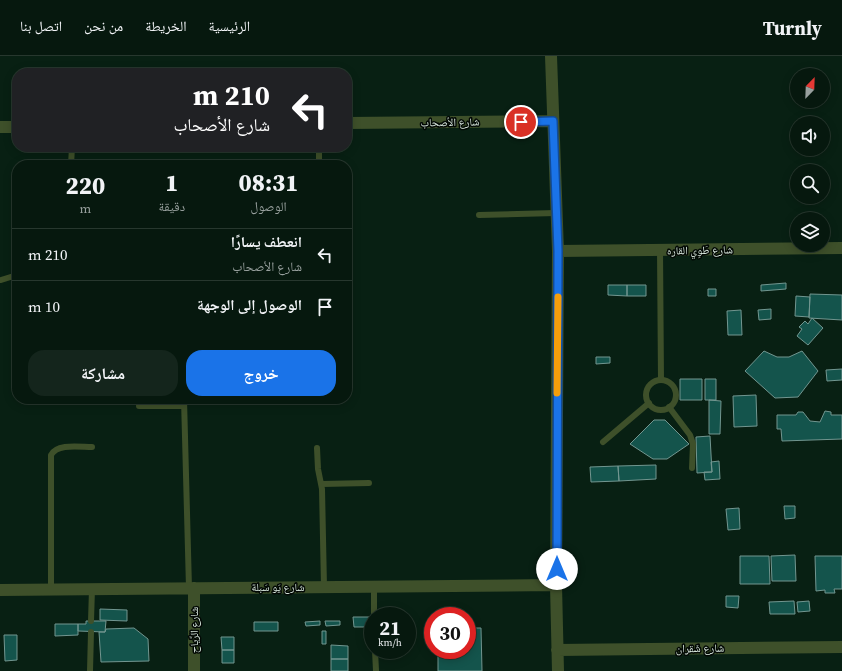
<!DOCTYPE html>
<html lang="ar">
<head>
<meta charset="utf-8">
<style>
	:root { --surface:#06180e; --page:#14251c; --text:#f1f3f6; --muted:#98a09e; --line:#27372e; --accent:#1a73e8 }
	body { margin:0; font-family:"Source Serif 4","Noto Naskh Arabic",serif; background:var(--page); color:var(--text); direction:rtl; height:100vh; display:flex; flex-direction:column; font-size:15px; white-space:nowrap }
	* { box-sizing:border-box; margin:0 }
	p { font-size:13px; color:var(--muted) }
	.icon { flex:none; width:22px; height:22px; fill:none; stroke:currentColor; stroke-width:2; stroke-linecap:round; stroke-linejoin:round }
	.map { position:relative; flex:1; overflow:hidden; direction:ltr }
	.drawer { position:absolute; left:12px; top:104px; width:340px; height:244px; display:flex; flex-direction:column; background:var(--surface); border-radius:16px; box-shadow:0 2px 10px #0003,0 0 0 1px var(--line); direction:rtl }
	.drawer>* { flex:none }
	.hud { position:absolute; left:12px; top:12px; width:340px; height:84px; border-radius:16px; box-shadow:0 2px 10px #0003,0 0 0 1px var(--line); direction:rtl; background:#202124; color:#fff; overflow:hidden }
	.needle { width:26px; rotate:23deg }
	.controls { position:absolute; left:790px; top:12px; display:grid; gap:8px }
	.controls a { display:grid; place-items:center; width:40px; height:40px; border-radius:50%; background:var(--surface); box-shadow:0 2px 10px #0003,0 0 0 1px var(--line); font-size:20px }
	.speed { position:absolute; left:364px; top:551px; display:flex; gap:8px; font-size:20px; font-weight:700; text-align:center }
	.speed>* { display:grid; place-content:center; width:52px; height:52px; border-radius:50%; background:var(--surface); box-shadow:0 2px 10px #0003,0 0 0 1px var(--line); line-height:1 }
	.speed small { font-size:10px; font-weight:400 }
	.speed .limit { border:6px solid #d22; background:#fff; color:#111 }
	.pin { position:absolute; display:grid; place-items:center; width:34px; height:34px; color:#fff; margin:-17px; border:2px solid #fff; border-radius:50%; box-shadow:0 1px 4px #0007 }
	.me { position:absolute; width:44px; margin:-22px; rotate:0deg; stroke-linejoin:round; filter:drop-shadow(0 0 3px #0008) }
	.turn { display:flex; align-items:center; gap:14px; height:84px; padding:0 16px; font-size:18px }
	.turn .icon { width:52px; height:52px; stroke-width:2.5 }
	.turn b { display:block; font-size:28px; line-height:34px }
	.eta { display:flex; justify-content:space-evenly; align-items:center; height:68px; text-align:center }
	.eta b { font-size:24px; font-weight:800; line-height:28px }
	.action { display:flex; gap:8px; margin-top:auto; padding:8px 16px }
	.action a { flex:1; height:46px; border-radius:16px; background:var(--accent); color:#fff; font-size:16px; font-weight:800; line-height:46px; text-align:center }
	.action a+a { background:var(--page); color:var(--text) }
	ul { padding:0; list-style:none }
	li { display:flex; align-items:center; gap:12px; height:52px; padding:0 16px; border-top:1px solid var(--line) }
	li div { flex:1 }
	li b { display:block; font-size:15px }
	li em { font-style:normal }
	header { display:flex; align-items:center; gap:24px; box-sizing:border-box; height:56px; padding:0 20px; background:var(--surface); border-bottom:1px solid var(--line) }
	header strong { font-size:19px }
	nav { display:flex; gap:22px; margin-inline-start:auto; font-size:14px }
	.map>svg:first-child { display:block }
	.building { fill:#14544c; stroke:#729690 }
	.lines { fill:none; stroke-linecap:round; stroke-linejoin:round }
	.lane { stroke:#3e502a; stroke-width:6 }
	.street { stroke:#3e502a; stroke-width:12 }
	.route-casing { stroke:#114b97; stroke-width:10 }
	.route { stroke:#1a73e8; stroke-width:7 }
	.slow { stroke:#f59e0b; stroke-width:7 }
	.labels { text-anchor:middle; stroke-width:3; stroke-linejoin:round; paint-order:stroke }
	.street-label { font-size:11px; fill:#d6e5db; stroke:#020804 }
</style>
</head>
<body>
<header>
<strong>Turnly</strong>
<nav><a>الرئيسية</a><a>الخريطة</a><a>من نحن</a><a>اتصل بنا</a></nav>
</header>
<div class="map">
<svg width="842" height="615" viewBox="0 0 842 615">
	<rect width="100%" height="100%" fill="#082013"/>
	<!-- building -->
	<path class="building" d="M786 227V233L761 235V229Z
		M608 229H627V240L608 239Z
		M627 229H646V240H627Z
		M708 233H716V240H708Z
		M810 238 842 239V264L809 262Z
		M796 240 810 241 809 261 795 260Z
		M771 253V263L759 264 758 254Z
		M741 254 742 279H728L727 255Z
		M812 262 823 272 808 289 797 280 802 273 799 271 805 265 808 268Z
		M764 295 777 301H789L802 295 818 315 798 341 775 342 745 315Z
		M596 301H610V307L596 308Z
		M842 313V324L827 325 826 314Z
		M680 323H702V344H680Z
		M705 323H716V344H705Z
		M756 339 757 370 734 371 733 340Z
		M709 344 721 345 720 378H709Z
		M825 355 831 356V359H842V383L782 385 781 373H777V359H796L798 356H803L810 365 820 366Z
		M654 364H665L689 388 667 403H653L630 388Z
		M710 380 712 416 697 417 696 381Z
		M719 405 720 423 705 424 704 416H712L711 406Z
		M656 409V423L619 425 618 410Z
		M618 410 619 425 591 426 590 411Z
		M784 450H795V462L785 463Z
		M739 452 740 473 728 474 726 453Z
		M795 499 796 525H772L771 500Z
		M740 500H769L770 528H740Z
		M815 500H842V533H834L835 537H825V534L816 535Z
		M726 540H739L738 552 726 551Z
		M794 545 795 558H770L769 546Z
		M809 545 810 555 798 556 797 546Z
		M100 553 127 554V565L100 564Z
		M353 561H373V571H354Z
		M86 565H106L105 576 78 575V568H86Z
		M320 565V569L306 570 305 566Z
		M325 565H340V569L326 570Z
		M254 566H278V575H254Z
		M55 568H78V579L55 580Z
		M134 572 148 583 149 605 101 606 99 576H105L106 573Z
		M468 572H481L482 615H438V594H467Z
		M322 575H326V588H322Z
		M4 579H17V604L5 605Z
		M221 581H234V594H222Z
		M331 589 348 590V603H331Z
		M222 594H234V607H222Z
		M331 603H348V615H331Z"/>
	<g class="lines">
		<!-- lane -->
		<path class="lane" d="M319 91V109
			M71 109 72 91
			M479 159 556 157
			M660 194 661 324
			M1 224 17 219
			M646 339a15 15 0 1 1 30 0a15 15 0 1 1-30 0Z
			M184 343 189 532
			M139 350H184
			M669 351 690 379 693 388 692 412
			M603 386 649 347
			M317 392 318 413 322 433 324 531
			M322 428 369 427
			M374 530V560
			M51 533V399C57 387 80 391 92 391
			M91 565 92 533
			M375 594 376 615
			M90 615 91 576"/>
		<!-- street -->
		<path class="street" d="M551 0 558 195 556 529 558 615
			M347 67 553 65
			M0 71H17
			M558 195 842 192
			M194 532V615
			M0 534 556 529
			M557 594 842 591"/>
	</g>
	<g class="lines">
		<!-- route casing -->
		<g class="route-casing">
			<path id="route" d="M521 66 553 65 558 195 557 513"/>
		</g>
		<!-- route -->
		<use href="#route" class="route"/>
		<!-- slow -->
		<path class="slow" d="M557 337 558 241"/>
	</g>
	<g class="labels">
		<!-- street labels -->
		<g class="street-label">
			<text transform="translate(450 66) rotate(-1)" y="4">شارع الأصحاب</text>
			<text transform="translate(700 194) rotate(-1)" y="4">شارع طَوِي القاره</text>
			<text x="278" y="535">شارع يَو سَبلة</text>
			<text transform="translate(194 574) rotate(-90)" y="4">شارع الرِّياح</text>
			<text transform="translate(700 592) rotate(-1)" y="4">شارع شَقران</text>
		</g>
	</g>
</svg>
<div class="controls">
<a><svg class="needle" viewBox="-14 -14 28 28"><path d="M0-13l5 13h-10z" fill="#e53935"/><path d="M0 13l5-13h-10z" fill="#98a09e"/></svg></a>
<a><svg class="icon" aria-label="sound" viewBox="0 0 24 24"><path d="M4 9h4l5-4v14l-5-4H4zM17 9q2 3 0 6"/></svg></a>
<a><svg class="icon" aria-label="search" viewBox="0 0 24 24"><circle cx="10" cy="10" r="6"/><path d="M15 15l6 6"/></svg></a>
<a><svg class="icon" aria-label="layers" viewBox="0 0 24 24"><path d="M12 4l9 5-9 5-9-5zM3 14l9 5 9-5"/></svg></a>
</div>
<div class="speed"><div>21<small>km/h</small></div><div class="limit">30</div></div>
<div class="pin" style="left:521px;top:66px;background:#d93025"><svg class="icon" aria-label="arrive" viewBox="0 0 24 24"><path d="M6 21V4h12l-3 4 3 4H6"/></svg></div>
<svg class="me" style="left:557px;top:513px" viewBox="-20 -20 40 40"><circle r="19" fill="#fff"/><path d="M0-13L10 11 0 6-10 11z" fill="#1a73e8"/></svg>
<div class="hud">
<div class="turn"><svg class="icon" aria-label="left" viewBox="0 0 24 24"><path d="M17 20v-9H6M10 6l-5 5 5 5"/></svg><div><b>210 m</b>شارع الأصحاب</div></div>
</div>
<section class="drawer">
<div class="eta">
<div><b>08:31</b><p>الوصول</p></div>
<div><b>1</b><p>دقيقة</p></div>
<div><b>220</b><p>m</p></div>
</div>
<ul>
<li><svg class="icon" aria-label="left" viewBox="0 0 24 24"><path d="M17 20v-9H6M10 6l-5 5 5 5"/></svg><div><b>انعطف يسارًا</b><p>شارع الأصحاب</p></div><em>210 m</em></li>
<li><svg class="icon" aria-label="arrive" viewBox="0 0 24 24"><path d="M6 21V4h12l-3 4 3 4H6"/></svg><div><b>الوصول إلى الوجهة</b></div><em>10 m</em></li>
</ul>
<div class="action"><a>خروج</a><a>مشاركة</a></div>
</section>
</div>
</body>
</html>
